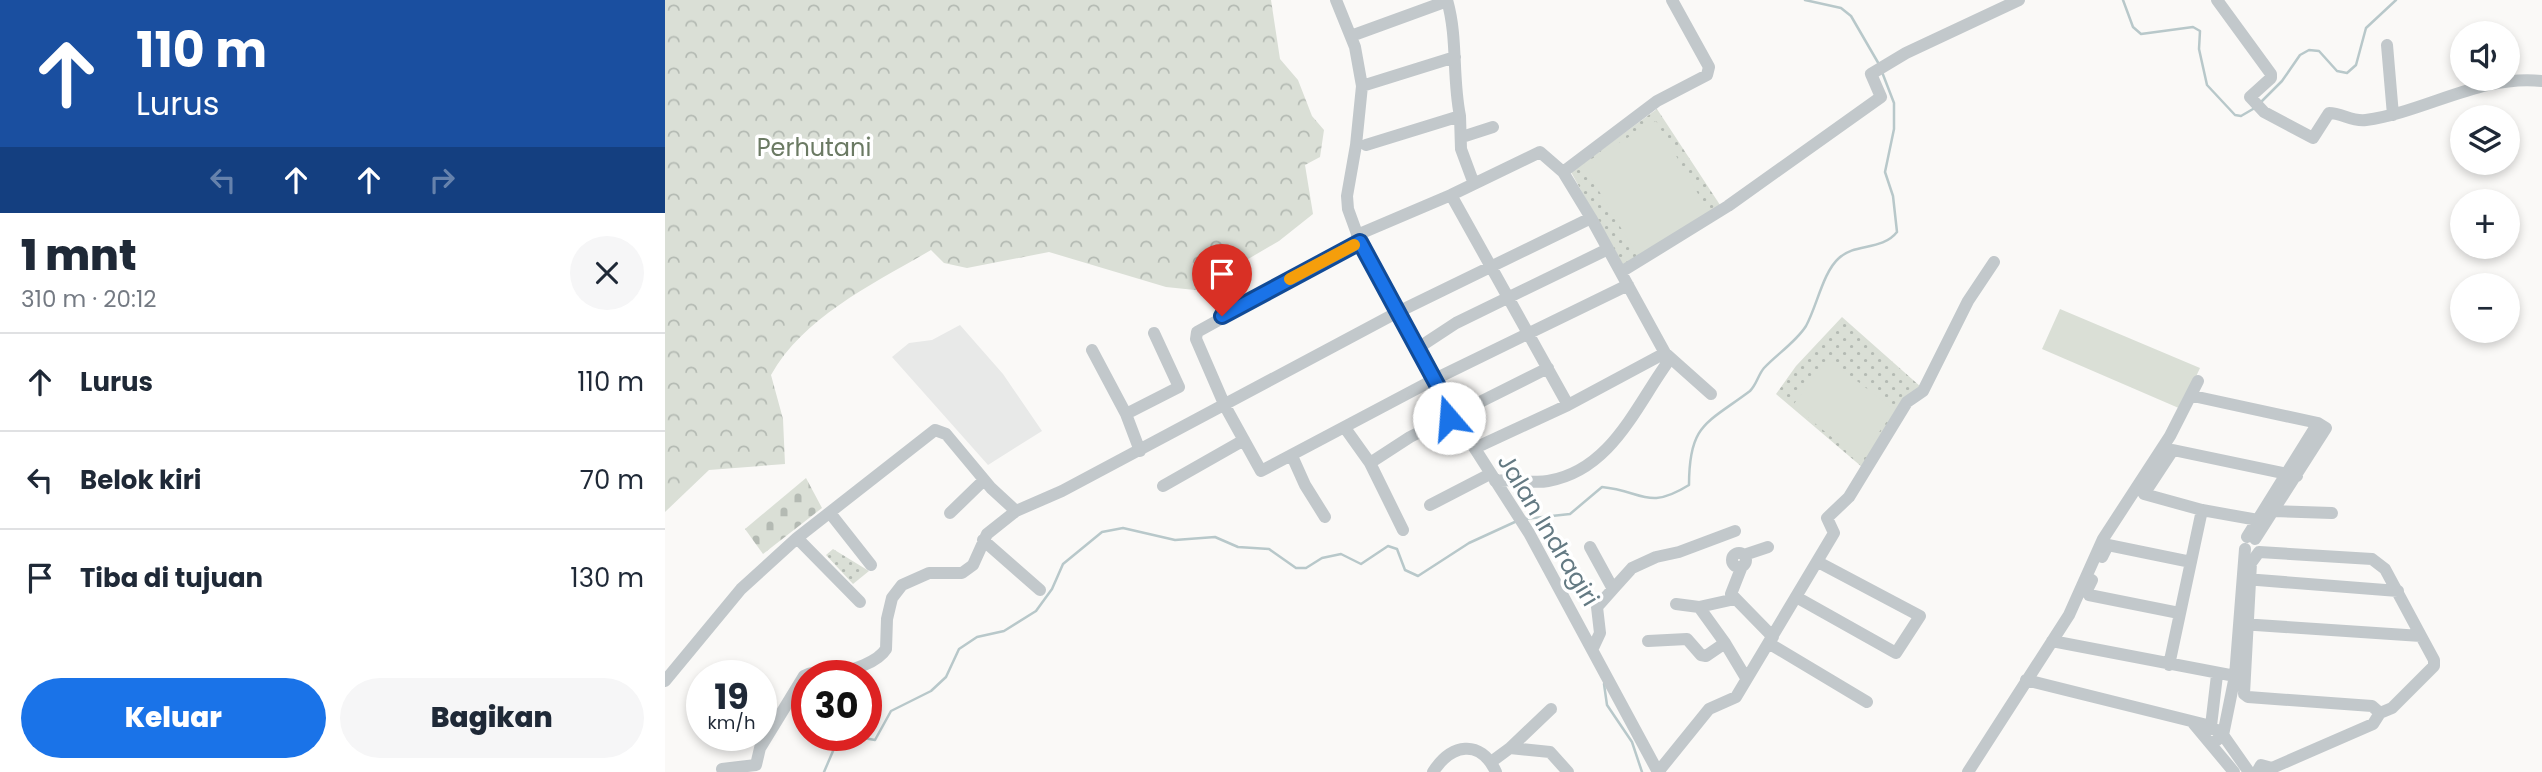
<!DOCTYPE html>
<html lang="id">
<head>
<meta charset="utf-8">
<style>
	:root { --surface:#fff; --page:#f6f6f7; --text:#1f2937; --muted:#747a83; --line:#e0e1e3; --accent:#1a73e8 }
	body { margin:0; font-family:Poppins,sans-serif; background:var(--page); color:var(--text); height:100vh; display:flex; flex-direction:column; font-size:26px; white-space:nowrap }
	* { box-sizing:border-box; margin:0 }
	p { font-size:23px; color:var(--muted) }
	.icon { flex:none; width:38px; height:38px; fill:none; stroke:currentColor; stroke-width:2; stroke-linecap:round; stroke-linejoin:round }
	.map { position:relative; flex:1; overflow:hidden }
	.details { display:flex; flex-direction:column; background:var(--surface); width:665px }
	.details>* { flex:none }
	.top-card { background:#1a4fa0; color:#fff; overflow:hidden }
	.buttons { position:absolute; left:1785px; top:21px; display:grid; gap:14px }
	.buttons a { display:grid; place-items:center; width:70px; height:70px; border-radius:50%; background:var(--surface); box-shadow:0 4px 10px #0003; font-size:35px }
	.speed { position:absolute; left:21px; top:660px; display:flex; gap:14px; font-size:35px; font-weight:700; text-align:center }
	.speed>* { display:grid; place-content:center; width:91px; height:91px; border-radius:50%; background:var(--surface); box-shadow:0 4px 10px #0003; line-height:1 }
	.speed small { font-size:18px; font-weight:400 }
	.speed .limit { border:10px solid #d22; background:#fff; color:#111 }
	.pin { position:absolute; display:grid; place-items:center; width:60px; height:60px; color:#fff; margin:-72px -30px; border-radius:50% 50% 50% 0; rotate:-45deg; box-shadow:0 0 7px #0007 }
	.pin .icon { rotate:45deg }
	.me { position:absolute; width:77px; margin:-38px; rotate:342deg; stroke-linejoin:round; filter:drop-shadow(0 0 5px #0008) }
	.turn { display:flex; align-items:center; gap:24px; height:147px; padding:0 21px; font-size:32px }
	.turn .icon { width:91px; height:91px; stroke-width:2.5 }
	.turn b { display:block; font-size:49px; line-height:60px }
	.lanes { display:flex; align-items:center; height:66px; padding:0 21px; background:#0003; justify-content:center; gap:35px; direction:ltr }
	.lanes .off { opacity:.35 }
	.round { display:grid; place-items:center; flex:none; width:74px; height:74px; border-radius:37px; background:var(--page) }
	.headline { display:flex; align-items:center; justify-content:space-between; height:119px; padding:0 21px }
	h1 { font-size:42px; font-weight:800; line-height:52px }
	.button { display:flex; gap:14px; margin-top:auto; padding:14px 21px }
	.button a { flex:1; height:80px; border-radius:42px; background:var(--accent); color:#fff; font-size:28px; font-weight:800; line-height:80px; text-align:center }
	.button a+a { background:var(--page); color:var(--text) }
	ul { padding:0; list-style:none }
	li { display:flex; align-items:center; gap:21px; height:98px; padding:0 21px; border-top:2px solid var(--line) }
	li div { flex:1 }
	li b { display:block; font-size:26px }
	li em { font-style:normal }
	main { display:flex; flex:1; min-height:0 }
	.map>svg:first-child { display:block }
	.built { fill:#e8e9e8 }
	.grass { fill:url(#grass-dots) }
	.forest { fill:url(#forest-crowns) }
	.cemetery { fill:url(#cemetery-stones) }
	.pitch { fill:#dadfd6 }
	.lines { fill:none; stroke-linecap:round; stroke-linejoin:round }
	.stream { stroke:#b8c8ca; stroke-width:2.5 }
	.minor { stroke:#c2c8cb; stroke-width:12 }
	.route-casing { stroke:#114b97; stroke-width:18 }
	.route { stroke:#1a73e8; stroke-width:12 }
	.slow { stroke:#f59e0b; stroke-width:12 }
	.labels { text-anchor:middle; stroke-width:7; stroke-linejoin:round; paint-order:stroke }
	.park-label { font-size:24px; fill:#6b7a63; stroke:#fff }
	.street-label { font-size:24px; fill:#647a83; stroke:#fff }
</style>
</head>
<body>
<main>
<section class="details">
<div class="top-card">
<div class="turn"><svg class="icon" aria-label="ahead" viewBox="0 0 24 24"><path d="M12 20V5M6 11l6-6 6 6"/></svg><div><b>110 m</b>Lurus</div></div>
<div class="lanes"><svg class="icon off" aria-label="left" viewBox="0 0 24 24"><path d="M17 20v-9H6M10 6l-5 5 5 5"/></svg><svg class="icon" aria-label="ahead" viewBox="0 0 24 24"><path d="M12 20V5M6 11l6-6 6 6"/></svg><svg class="icon" aria-label="ahead" viewBox="0 0 24 24"><path d="M12 20V5M6 11l6-6 6 6"/></svg><svg class="icon off" aria-label="right" viewBox="0 0 24 24"><path d="M7 20v-9h11M14 6l5 5-5 5"/></svg></div>
</div>
<div class="headline"><div><h1>1 mnt</h1><p>310 m · 20:12</p></div><a class="round"><svg class="icon" aria-label="close" viewBox="0 0 24 24"><path d="M6 6l12 12M18 6L6 18"/></svg></a></div>
<ul>
<li><svg class="icon" aria-label="ahead" viewBox="0 0 24 24"><path d="M12 20V5M6 11l6-6 6 6"/></svg><div><b>Lurus</b></div><em>110 m</em></li>
<li><svg class="icon" aria-label="left" viewBox="0 0 24 24"><path d="M17 20v-9H6M10 6l-5 5 5 5"/></svg><div><b>Belok kiri</b></div><em>70 m</em></li>
<li><svg class="icon" aria-label="arrive" viewBox="0 0 24 24"><path d="M6 21V4h12l-3 4 3 4H6"/></svg><div><b>Tiba di tujuan</b></div><em>130 m</em></li>
</ul>
<div class="button"><a>Keluar</a><a>Bagikan</a></div>
</section>
<div class="map">
<svg width="1877" height="772" viewBox="0 0 1877 772">
	<defs>
		<pattern id="grass-dots" width="8" height="8" patternUnits="userSpaceOnUse" patternTransform="scale(1.75)"><rect width="8" height="8" fill="#dadfd6"/><path d="M2 2h.1M6 6h.1" fill="none" stroke="#b4bab3" stroke-width="1.8" stroke-linecap="round"/></pattern>
		<pattern id="forest-crowns" width="20" height="18" patternUnits="userSpaceOnUse" patternTransform="scale(1.75)"><rect width="20" height="18" fill="#dadfd6"/><path d="M2 6a3 3 0 1 1 6 0M12 15a3 3 0 1 1 6 0" fill="none" stroke="#b4bab3"/></pattern>
		<pattern id="cemetery-stones" width="16" height="16" patternUnits="userSpaceOnUse" patternTransform="scale(1.75)"><rect width="16" height="16" fill="#dadfd6"/><path d="M2 7V4a2 2 0 0 1 4 0v3zM10 15v-3a2 2 0 0 1 4 0v3z" fill="#b4bab3"/></pattern>
	</defs>
	<rect width="100%" height="100%" fill="#faf9f7"/>
	<!-- built -->
	<path class="built" d="M295 325 338 374 377 431 323 465 227 357 244 343 267 340Z"/>
	<!-- grass -->
	<path class="grass" d="M992 109 1057 208 958 267 906 172Z
		M1177 317 1256 387 1197 467 1111 394 1131 366Z
		M168 549 204 571 188 584 161 555Z"/>
	<!-- forest -->
	<path class="forest" d="M0 0H606L615 59 633 80 647 116 659 130 655 157 640 165 648 214 614 241 530 290 501 287 384 252 302 268 279 263 266 250C210 283 139 316 106 375L118 419 120 464 44 470 0 512Z"/>
	<!-- cemetery -->
	<path class="cemetery" d="M141 478 157 508 98 554 80 529Z"/>
	<!-- pitch -->
	<path class="pitch" d="M991 121 1044 213 972 255 918 164Z
		M1395 309 1535 368 1516 409 1377 349Z
		M1163 359 1230 410 1194 460 1128 405Z"/>
	<g class="lines">
		<!-- stream -->
		<path class="stream" d="M1140 0 1176 8 1186 16 1215 66
			M1458 0 1468 27 1476 34 1528 27 1535 31 1534 49 1542 85 1570 115 1576 116 1588 109
			M1596 102 1617 81 1635 55 1644 50 1654 51 1672 71 1682 73 1691 65 1701 28 1731 0
			M858 519 905 514 937 487C978 491 982 511 1024 485 1024 424 1041 424 1085 391 1092 384 1093 375 1099 368 1112 354 1131 342 1141 326 1152 306 1158 272 1174 258 1190 243 1217 251 1232 232L1228 196 1220 172 1229 129V103L1217 72
			M939 684 942 705 967 742 977 772
			M182 735 210 740 226 711 266 691 281 677 294 649 312 637 339 631 371 611 387 589 398 564 437 532 458 528 510 540 550 537 573 547 604 549 631 568H641L657 558 676 554 696 564 723 546 732 549 740 570 753 576 804 543 852 521
			M159 772 174 737 180 735"/>
		<!-- minor -->
		<path class="minor" d="M671 0 690 47 697 86 691 145 682 196 683 209 695 242 789 416 864 533 993 772
			M782 0C793 38 787 77 795 116
			M1552 0 1606 74V78L1585 97 1599 112 1648 138 1664 113C1677 113 1687 122 1701 120 1760 112 1816 74 1877 81
			M686 36 782 1
			M1722 45 1728 115
			M697 86 790 57
			M797 137 828 127
			M701 145 795 116 796 149 809 184
			M898 172 992 101 1042 75 1044 67 1007 0
			M786 195 903 405
			M692 235 786 195 875 152 898 172 926 218
			M695 242 532 332 531 339 560 406 596 471 770 379 963 285
			M956 272 1063 206 1216 97 1206 74 1241 53 1354 0
			M753 348 791 323 943 249
			M427 350 461 414 475 451
			M1528 396 1653 423 1661 428 1590 539
			M461 414 514 387 489 333
			M680 428 705 463 745 437 883 368
			M810 448 903 405 1000 353
			M627 456 640 485 660 517
			M705 463 738 530
			M830 481C848 478 866 484 883 481 947 470 971 405 1005 359
			M498 486 579 440
			M765 505 825 474
			M1609 511 1667 513
			M165 513 206 565
			M285 513 319 480
			M1593 520 1537 510 1479 494 1508 450 1632 476
			M1582 537 1653 423
			M132 538 195 602
			M318 540 375 590
			M925 547 948 589 932 607 935 633 928 648
			M1067 560a7 7 0 1 1 14 0a7 7 0 1 1-14 0Z
			M1079 555 1103 547
			M1437 557 1443 545 1526 562
			M1077 566 1066 594 1108 637
			M1580 579 1733 591
			M1427 580 1422 590 1424 595 1514 613
			M948 589 967 568 991 557 1014 552 1070 531
			M1133 598 1231 653 1255 616 1153 562
			M1011 604 1034 607 1070 599
			M1576 624 1756 636 1769 660V666L1727 708 1715 713
			M983 641 1022 639 1036 655 1041 656 1060 643 1034 607
			M1387 641 1570 676 1580 549
			M1060 643 1081 678
			M1105 644 1202 702
			M1504 665 1537 510
			M1361 680 1546 726 1558 735 1584 772
			M0 681 76 589 132 538 270 430 281 434 326 488 351 511 397 491 733 312 926 218 1000 353 1046 394
			M1528 723 1569 772
			M1541 732 1546 726 1552 675
			M1547 744 1558 735 1570 676
			M845 748 886 709
			M826 762 845 748 885 752 903 772
			M57 769 91 765 95 748 139 676C151 669 159 674 172 672 187 671 213 662 221 649L222 619 227 598 237 585 264 573H297L308 565 322 534 351 511
			M768 772C786 744 815 738 831 772
			M993 772 1044 709 1071 697 1169 533 1162 518 1184 497 1242 402 1258 391 1303 301 1329 262
			M1303 772 1404 615 1438 539 1505 436 1533 381
			M1592 772 1596 765 1607 768 1708 724 1715 713 1707 706 1583 697 1579 694 1586 563 1594 552 1707 559 1720 569 1756 636"/>
	</g>
	<g class="lines">
		<!-- route casing -->
		<g class="route-casing">
			<path id="route" d="M557 316 695 242 789 416 784 418"/>
		</g>
		<!-- route -->
		<use href="#route" class="route"/>
		<!-- slow -->
		<path class="slow" d="M625 279 689 245"/>
	</g>
	<g class="labels">
		<!-- park labels -->
		<g class="park-label">
			<text x="149" y="156">Perhutani</text>
		</g>
		<!-- street labels -->
		<g class="street-label">
			<text transform="translate(883 530) rotate(59)" y="8">Jalan Indragiri</text>
		</g>
	</g>
</svg>
<div class="buttons">
<a><svg class="icon" aria-label="sound" viewBox="0 0 24 24"><path d="M4 9h4l5-4v14l-5-4H4zM17 9q2 3 0 6"/></svg></a>
<a><svg class="icon" aria-label="layers" viewBox="0 0 24 24"><path d="M12 4l9 5-9 5-9-5zM3 14l9 5 9-5"/></svg></a>
<a>+</a>
<a>−</a>
</div>
<div class="speed"><div>19<small>km/h</small></div><div class="limit">30</div></div>
<div class="pin" style="left:557px;top:316px;background:#d93025"><svg class="icon" aria-label="arrive" viewBox="0 0 24 24"><path d="M6 21V4h12l-3 4 3 4H6"/></svg></div>
<svg class="me" style="left:784px;top:418px" viewBox="-20 -20 40 40"><circle r="19" fill="#fff"/><path d="M0-13L10 11 0 6-10 11z" fill="#1a73e8"/></svg>
</div>
</main>
</body>
</html>
